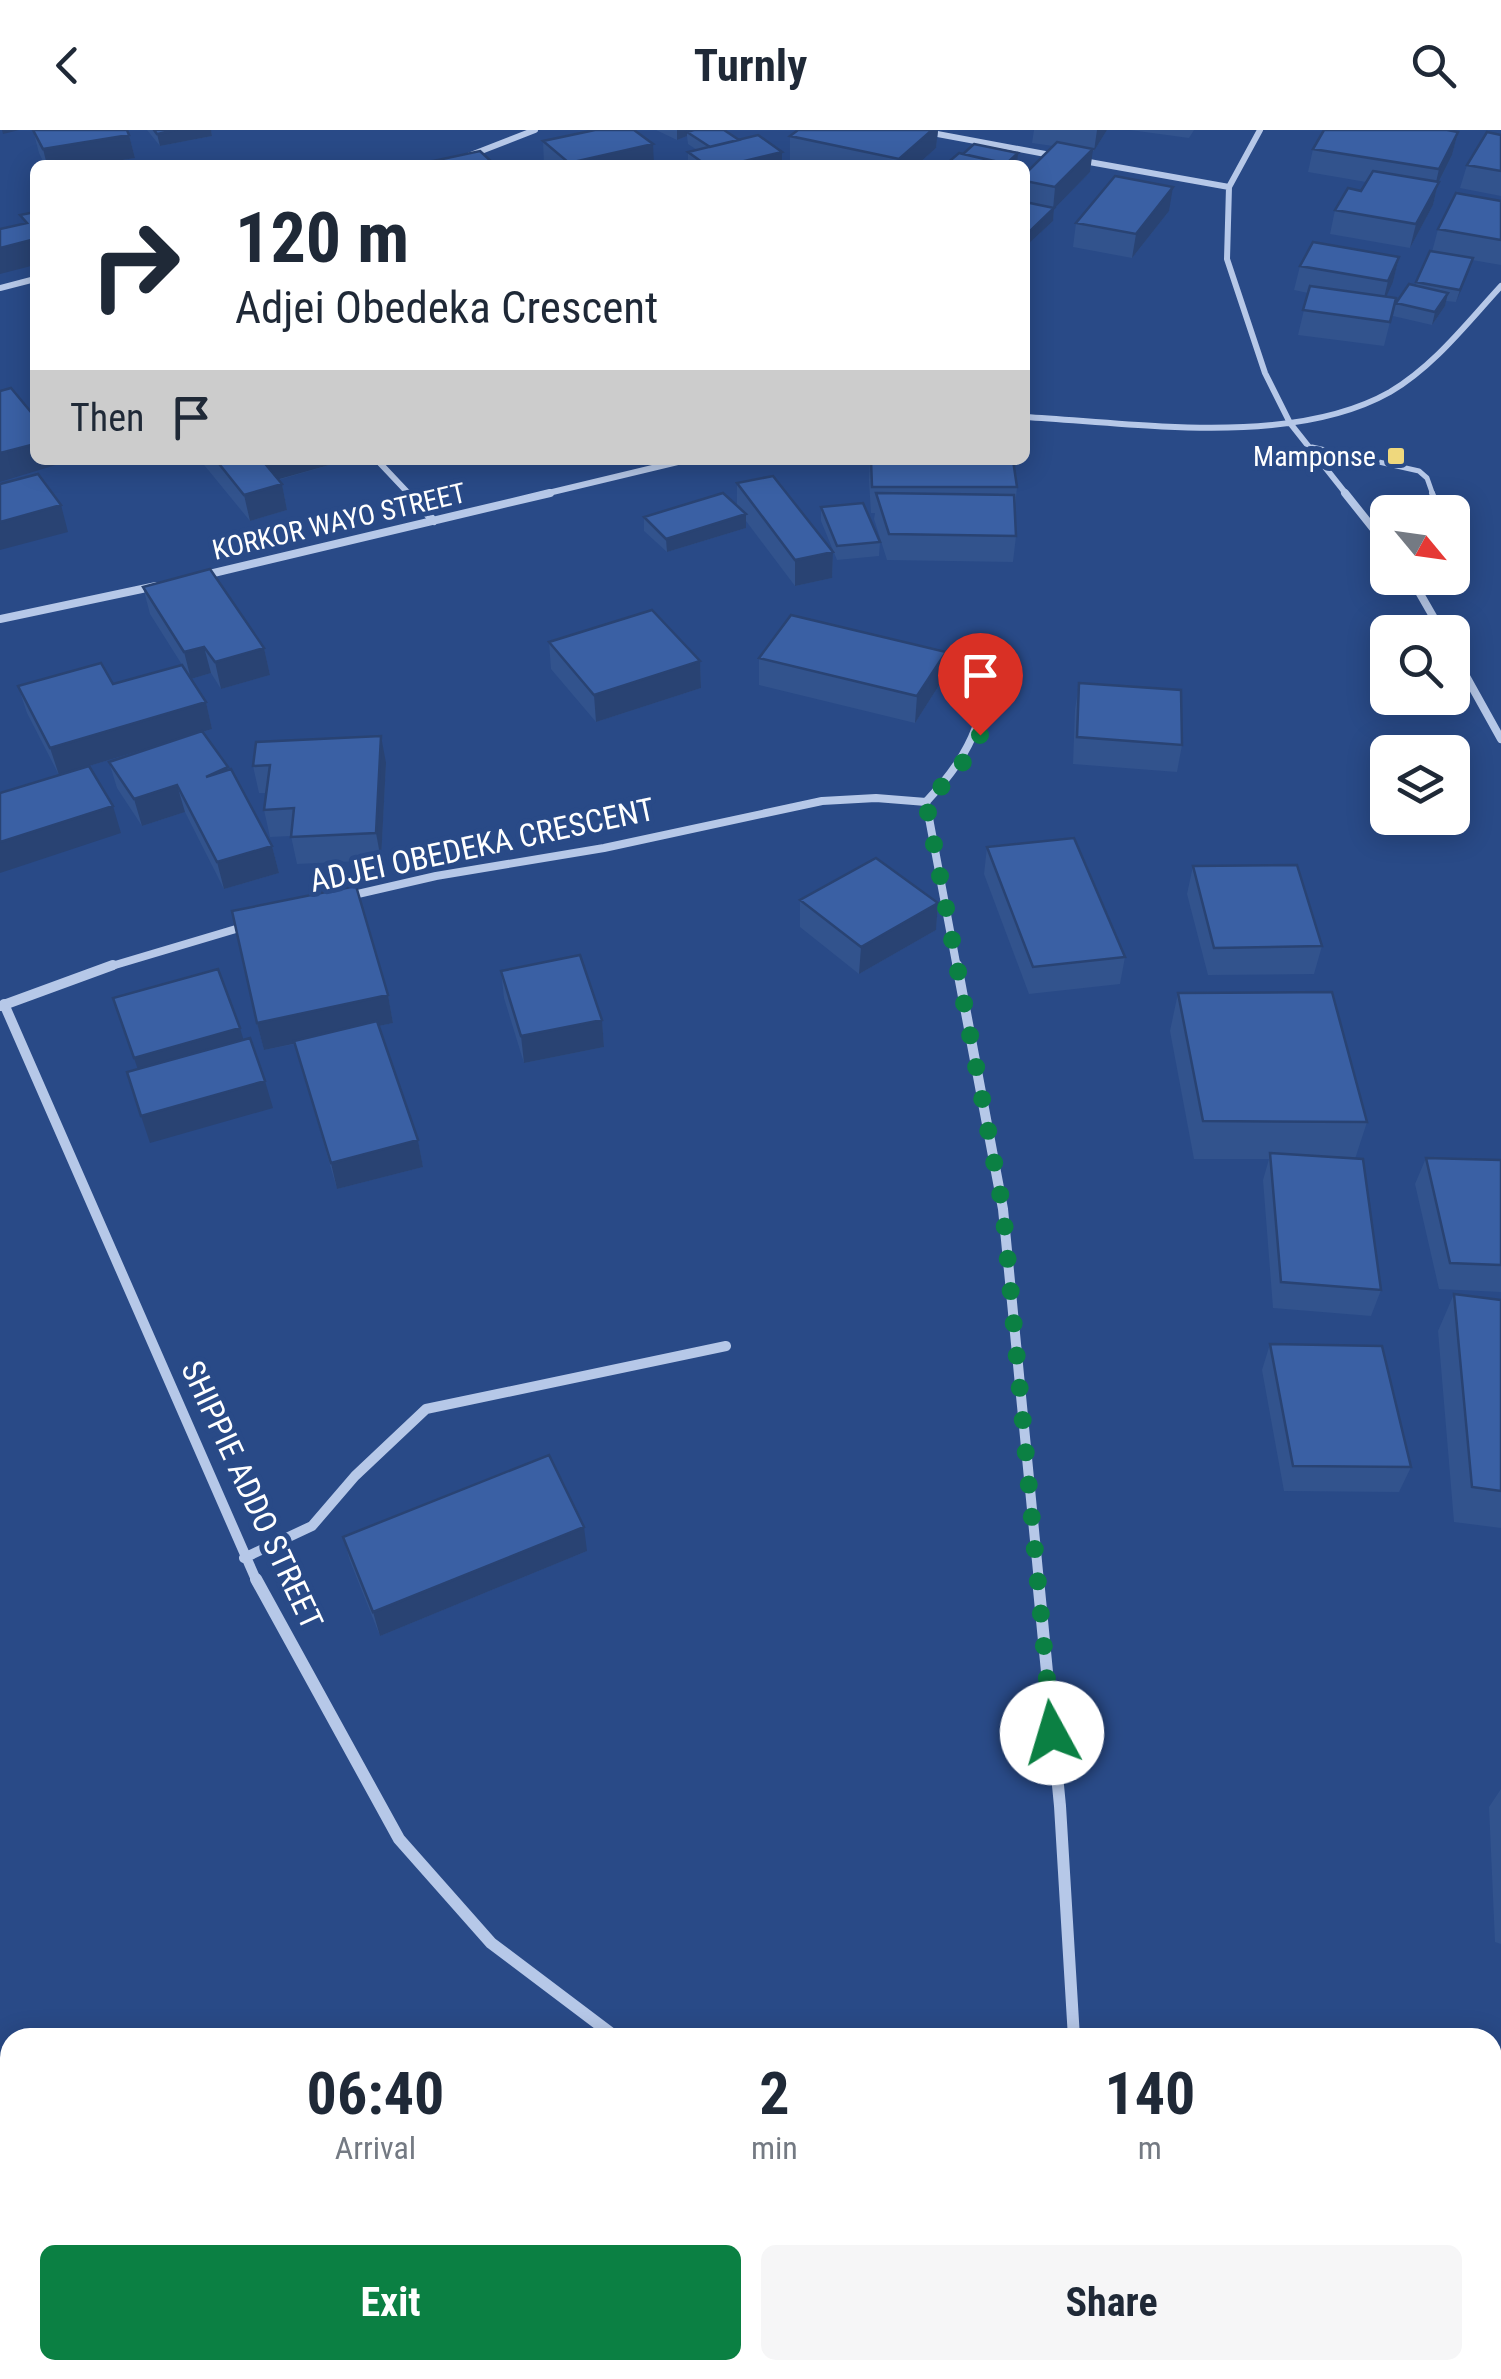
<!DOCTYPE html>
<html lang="en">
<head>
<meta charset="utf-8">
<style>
	:root { --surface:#fff; --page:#f6f6f7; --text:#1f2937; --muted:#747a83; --accent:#0b8043 }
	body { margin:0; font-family:"Roboto Condensed",sans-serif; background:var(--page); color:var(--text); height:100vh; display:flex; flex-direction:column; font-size:38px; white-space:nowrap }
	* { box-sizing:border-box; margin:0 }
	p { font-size:32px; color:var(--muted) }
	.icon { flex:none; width:55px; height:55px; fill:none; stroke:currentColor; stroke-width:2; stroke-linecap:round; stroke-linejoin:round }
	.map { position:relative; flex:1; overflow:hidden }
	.sheet { position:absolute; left:0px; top:1898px; width:1502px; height:352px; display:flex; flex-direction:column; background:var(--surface); border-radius:30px 30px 0 0; box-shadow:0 5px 25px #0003 }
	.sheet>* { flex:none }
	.hud { position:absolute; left:30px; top:30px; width:1000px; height:305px; border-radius:15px; box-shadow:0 5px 25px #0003; background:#fff; color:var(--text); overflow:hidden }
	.needle { width:65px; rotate:119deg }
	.tools { position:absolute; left:1370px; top:365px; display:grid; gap:20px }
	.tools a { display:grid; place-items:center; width:100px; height:100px; border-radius:15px; background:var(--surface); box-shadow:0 5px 25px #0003; font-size:50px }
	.pin { position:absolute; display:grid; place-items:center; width:85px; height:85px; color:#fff; margin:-102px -42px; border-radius:50% 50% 50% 0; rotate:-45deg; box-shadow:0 0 10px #0007 }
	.pin .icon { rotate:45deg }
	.me { position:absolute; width:110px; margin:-55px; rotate:354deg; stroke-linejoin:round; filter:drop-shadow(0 0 8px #0008) }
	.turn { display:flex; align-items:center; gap:35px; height:210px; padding:0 40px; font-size:45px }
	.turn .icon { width:130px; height:130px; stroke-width:2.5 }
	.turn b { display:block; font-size:70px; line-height:85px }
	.then { display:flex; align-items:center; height:95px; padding:0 40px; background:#0003; gap:20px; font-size:38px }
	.eta { display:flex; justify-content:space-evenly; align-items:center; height:170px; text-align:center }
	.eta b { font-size:60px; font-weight:700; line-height:70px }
	.primary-button { display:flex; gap:20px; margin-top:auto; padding:20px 40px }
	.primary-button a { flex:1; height:115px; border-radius:15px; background:var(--accent); color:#fff; font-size:40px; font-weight:700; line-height:115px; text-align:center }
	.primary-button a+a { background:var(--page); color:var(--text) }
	header { display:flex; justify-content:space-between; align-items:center; height:130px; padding:0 40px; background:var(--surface); font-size:45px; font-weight:700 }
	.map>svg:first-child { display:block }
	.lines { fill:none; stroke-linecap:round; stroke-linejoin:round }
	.service-far1 { stroke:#b6c8e8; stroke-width:5 }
	.service { stroke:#b6c8e8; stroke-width:6 }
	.minor-far3 { stroke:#b6c8e8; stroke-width:6 }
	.minor-far2 { stroke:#b6c8e8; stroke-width:8 }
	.minor-far1 { stroke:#b6c8e8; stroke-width:10 }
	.minor { stroke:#b6c8e8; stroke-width:12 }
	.wall { fill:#32538d }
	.shaded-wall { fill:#294373 }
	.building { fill:#3a60a4; stroke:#294373; stroke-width:2.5 }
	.route { stroke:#0b8043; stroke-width:18; stroke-dasharray:0 32.4 }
	.poi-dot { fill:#efd87d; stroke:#294a87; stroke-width:4 }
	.labels { text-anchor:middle; stroke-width:10; stroke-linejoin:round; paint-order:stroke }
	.far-poi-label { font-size:28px; fill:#fff; stroke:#294a87; text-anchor:end }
	.far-street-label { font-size:28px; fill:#fff; stroke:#294a87 }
	.street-label { font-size:32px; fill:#fff; stroke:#294a87 }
</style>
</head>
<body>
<header><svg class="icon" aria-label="back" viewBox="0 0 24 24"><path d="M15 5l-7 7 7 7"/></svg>Turnly<svg class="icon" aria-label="search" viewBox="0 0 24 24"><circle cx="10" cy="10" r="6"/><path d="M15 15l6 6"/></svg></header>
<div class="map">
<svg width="1501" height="2249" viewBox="0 0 1501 2249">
	<rect width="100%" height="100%" fill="#294a87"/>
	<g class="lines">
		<!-- service-far1 -->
		<path class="service-far1" d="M1312 317 1419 341 1427 348 1433 365"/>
		<!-- service -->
		<path class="service" d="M1432 363 1439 382"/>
		<!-- minor-far3 -->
		<path class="minor-far3" d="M916 0 1056 26
			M1260 0 1229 57 1227 129 1265 243 1290 293 1347 365
			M1078 30 1229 57
			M445 35 535 0
			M0 158 35 149
			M1025 287C1134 293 1291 318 1390 262 1435 235 1466 194 1501 156
			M377 330 410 365
			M540 365 686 330"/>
		<!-- minor-far2 -->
		<path class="minor-far2" d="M407 363 434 391
			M1345 363 1388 417
			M201 446 550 363
			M1411 448 1442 502
			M0 489 156 456
			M1452 521 1501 609
			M349 766 436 746 604 718 822 671 876 668 926 672
			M105 838 246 796
			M957 838 926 672C979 615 983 586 993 512"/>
		<!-- minor-far1 -->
		<path class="minor-far1" d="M957 835 1003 1079 1039 1452
			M4 874 257 1452
			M1 876 113 835
			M244 1428 312 1396 355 1346 426 1279 726 1216"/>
		<!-- minor -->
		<path class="minor" d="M256 1449 399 1709 491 1813 617 1908
			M1038 1449 1060 1676 1074 1908
			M1361 2240 1393 2249
			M851 2249 854 2240"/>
	</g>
	<!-- wall -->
	<path class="wall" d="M33 0 129 5 135 28 91 35H45L39 23Z
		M147 0H211L212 6 160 16Z
		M656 0H724L739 10 782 22V35H688V22L697 20 688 14 687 6 677 10Z
		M798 0H938L936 18 917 35H816L790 30V6Z
		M1034 0H1107L1094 21H1092L1090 42 1054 79 1053 91 1026 116 1025 44 1053 16 1032 13Z
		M1130 0H1194L1189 8Z
		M1458 2 1452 25 1438 53 1433 75 1410 118 1330 104 1335 80 1361 61 1366 52 1308 42 1313 19Z
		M1501 5V66L1460 58 1467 35Z
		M543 11 654 35H544Z
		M1501 71V135L1472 130 1456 172 1446 171 1445 176 1432 195 1393 186 1396 173 1415 156 1432 122 1438 99Z
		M1169 81 1132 128 1073 117 1076 93Z
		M1399 127 1393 152 1386 166 1396 168 1384 216 1298 205 1308 163 1294 160 1300 136Z
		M200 330H347L278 350 282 354 287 380 250 391Z
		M870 330 1017 357 1015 377 1016 406 1013 432 887 430 874 389 875 383H871L869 350Z
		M737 353 833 422 832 448 795 456 746 391V398L667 422 644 401V387L737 376Z
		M821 377 880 412 879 426 837 430 821 391Z
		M143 457 264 518 270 545 221 559 211 543 191 549 150 484Z
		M549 512 700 531 701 558 596 592 551 539Z
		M759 528 943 549 915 593 759 555Z
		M1079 553 1182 615 1177 642 1073 634 1075 580Z
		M113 554 206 572 212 599 203 602 228 637 272 716 279 743 224 759 185 682 142 696 117 658 109 632 146 619 89 636 121 703 59 645 27 583 18 556Z
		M386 633 381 730 297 734 291 706 270 707 264 680 266 663H259L253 636Z
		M987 717 1125 827 1120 854 1029 864 984 744Z
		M1193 736 1322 816 1314 844 1208 845 1187 764Z
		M800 770 938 773 936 800 859 844 800 797Z
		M501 841 602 890 604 917 524 933 504 868Z
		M1178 863 1367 992 1355 1029 1381 1160 1371 1186 1273 1178 1263 1050 1269 1029H1194L1170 901Z
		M388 865 393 893 379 896 418 1010 423 1037 337 1059 295 914 264 920 257 893Z
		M1426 1028 1501 1030V1162L1439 1159 1415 1054Z
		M1454 1164 1501 1170V1398L1454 1392 1438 1201Z
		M1270 1214 1411 1337 1399 1362 1284 1361 1262 1240Z
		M343 1407 587 1421 380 1506 350 1431Z
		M1501 1659V1814L1495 1812 1489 1677Z"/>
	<!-- shaded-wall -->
	<path class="shaded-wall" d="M2 0H19L3 4Z
		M177 0H211L212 6 160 16 157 4Z
		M677 0H704L687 2V6L677 10Z
		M932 0H938L936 18 917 35H898L899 29Z
		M1097 0H1107L1094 21Z
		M1458 2 1452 25 1438 53 1433 75 1410 118 1416 94 1434 61 1439 39Z
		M129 5 135 28 91 35H47L43 19Z
		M653 14 654 35H569V33Z
		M1093 19 1090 42 1054 79 1053 91 1026 116 1027 104 1053 80 1055 57Z
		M782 22V35H728Z
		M1018 23 1017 35H1005Z
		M1173 57 1169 81 1132 128 1136 104Z
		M35 109V135L0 144V118Z
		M1399 127 1393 152 1382 176 1388 151Z
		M1473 128 1469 141 1456 172 1460 160Z
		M1448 163 1445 176 1432 195 1435 182Z
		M35 314V330H58L59 334 0 352V323Z
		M260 330H347L265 353Z
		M282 354 287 380 250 391 244 365Z
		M61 375 68 402 0 420V392Z
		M746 384V398L667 422 666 409Z
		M833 422 832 448 795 456V430Z
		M204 517 211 543 191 549 184 522Z
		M264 518 270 545 221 559 215 532Z
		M946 522 943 549 915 593 917 566Z
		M700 531 701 558 596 592 594 565Z
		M206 572 212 599 59 645 50 618Z
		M381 606 386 633 381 730 376 703Z
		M177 655 185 682 142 696 134 669Z
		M113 676 121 703 0 743V712Z
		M272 716 279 743 224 759 217 732Z
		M938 773 936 800 859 844 861 817Z
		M388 865 393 893 264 920 257 893Z
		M602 890 604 917 524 933 521 906Z
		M240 898 248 925 143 955 134 928Z
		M265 951 273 978 150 1013 141 986Z
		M418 1010 423 1037 337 1059 331 1033Z
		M584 1397 587 1421 380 1506 373 1482Z"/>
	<!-- building -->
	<path class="building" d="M33 0H127L129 5 43 19Z
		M154 0H177L157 4Z
		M595 0H634L653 14 569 33 543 11Z
		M694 0H724L739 10 710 17 687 2Z
		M798 0H932L899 29 790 6Z
		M1324 0H1447L1458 2 1439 39 1313 19Z
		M1487 2 1501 5V41L1467 35Z
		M758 5 782 22 728 35H706L688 22Z
		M1057 12 1093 19 1055 57 1025 51V44Z
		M974 14 1018 23 1006 34 963 24Z
		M480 21 495 35 419 34Z
		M959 23 1012 35H945Z
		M1373 41 1439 52 1416 94 1335 80 1348 58 1361 61Z
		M1115 46 1173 57 1136 104 1076 93Z
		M1456 63 1501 71V110L1438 99Z
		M1025 72 1054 78 1027 104 1025 103Z
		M35 82V109L0 118V99L27 93 20 85Z
		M1313 112 1399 127 1388 151 1300 136Z
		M1430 121 1473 128 1460 160 1416 152Z
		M1409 154 1448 163 1435 182 1396 173Z
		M1310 156 1396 168 1390 192 1303 180Z
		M11 258 35 287V314L0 323V261Z
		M216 330H262L282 354 244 365Z
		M871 330H1013L1017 357H872Z
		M38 344 61 375 0 392V354Z
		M773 346 833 422 795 430 737 353Z
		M723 363 746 384 666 409 644 387Z
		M876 363 1014 365 1016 406 889 404Z
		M863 373 880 412 837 416 821 377Z
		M210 439 264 518 215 532 204 517 184 522 143 457Z
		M652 480 700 531 594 565 549 512Z
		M791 485 946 522 917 566 759 528Z
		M101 533 113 554 182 535 206 572 50 618 18 556Z
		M1079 553 1181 560 1182 615 1077 607Z
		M202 601 228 637 206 647 231 639 272 716 217 732 177 655 134 669 109 632Z
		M381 606 376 703 291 707 294 678 264 680 270 635 253 636 256 612Z
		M89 636 113 676 0 712V663Z
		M1074 708 1125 827 1033 837 987 717Z
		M876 728 938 773 861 817 800 770Z
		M1297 735 1322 816 1214 818 1193 736Z
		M356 756 388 865 257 893 232 781Z
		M580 825 602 890 521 906 501 841Z
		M218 839 240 898 134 928 113 868Z
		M1332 862 1367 992 1203 991 1178 863Z
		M377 891 418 1010 331 1033 294 911Z
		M250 908 265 951 141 986 127 942Z
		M1270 1023 1363 1029 1381 1160 1281 1152Z
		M1426 1028 1501 1030V1135L1450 1133Z
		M1454 1164 1501 1170V1361L1472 1357Z
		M1270 1214 1382 1216 1411 1337 1293 1336Z
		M549 1325 584 1397 373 1482 343 1407Z"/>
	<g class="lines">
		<!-- route -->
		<path class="route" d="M980 605 958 640 926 672 1003 1079 1052 1603"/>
	</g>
	<!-- markers -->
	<rect class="poi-dot" x="1386" y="316" width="20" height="20" rx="5"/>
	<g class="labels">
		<!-- far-poi labels -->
		<g class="far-poi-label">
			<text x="1376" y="336">Mamponse</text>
		</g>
		<!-- far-street labels -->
		<g class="far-street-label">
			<text transform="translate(339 391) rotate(-13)" y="10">KORKOR WAYO STREET</text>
		</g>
		<!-- street labels -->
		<g class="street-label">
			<text transform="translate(482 715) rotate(-12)" y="11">ADJEI OBEDEKA CRESCENT</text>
			<text transform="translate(252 1365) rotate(65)" y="11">SHIPPIE ADDO STREET</text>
		</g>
	</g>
</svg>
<div class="tools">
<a><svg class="needle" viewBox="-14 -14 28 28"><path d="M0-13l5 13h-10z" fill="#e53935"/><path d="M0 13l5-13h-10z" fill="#747a83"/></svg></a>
<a><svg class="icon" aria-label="search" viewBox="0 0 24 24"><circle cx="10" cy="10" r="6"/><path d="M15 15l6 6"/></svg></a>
<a><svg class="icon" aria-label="layers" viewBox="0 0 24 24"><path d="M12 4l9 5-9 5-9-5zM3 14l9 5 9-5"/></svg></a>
</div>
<div class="pin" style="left:980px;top:605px;background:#d93025"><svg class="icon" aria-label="arrive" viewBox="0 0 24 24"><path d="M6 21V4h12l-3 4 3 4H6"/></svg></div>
<svg class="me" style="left:1052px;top:1603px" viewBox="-20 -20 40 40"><circle r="19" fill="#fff"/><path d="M0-13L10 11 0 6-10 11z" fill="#0b8043"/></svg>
<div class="hud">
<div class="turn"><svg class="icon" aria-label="right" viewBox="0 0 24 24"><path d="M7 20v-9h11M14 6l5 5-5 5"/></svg><div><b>120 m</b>Adjei Obedeka Crescent</div></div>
<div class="then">Then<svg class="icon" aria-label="arrive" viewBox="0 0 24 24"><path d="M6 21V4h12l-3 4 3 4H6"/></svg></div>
</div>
<section class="sheet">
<div class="eta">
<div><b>06:40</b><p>Arrival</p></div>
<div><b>2</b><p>min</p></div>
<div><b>140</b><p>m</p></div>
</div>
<div class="primary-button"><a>Exit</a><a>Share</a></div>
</section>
</div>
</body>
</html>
